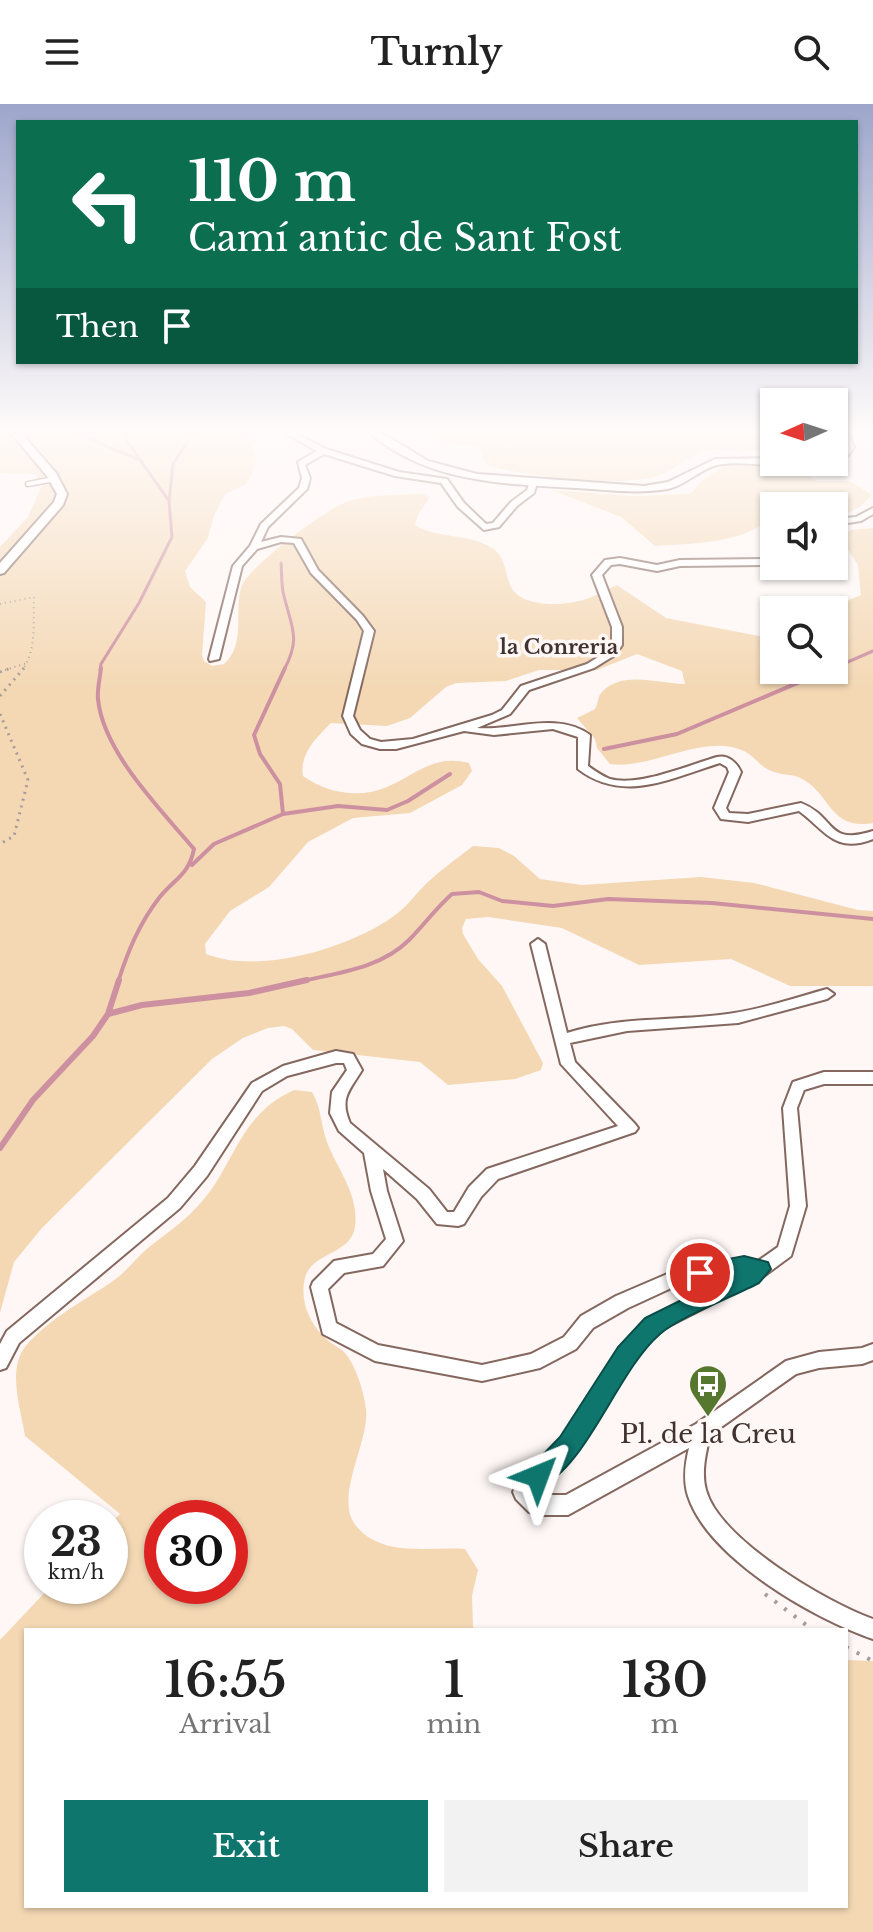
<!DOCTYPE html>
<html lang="en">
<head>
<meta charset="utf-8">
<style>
	:root { --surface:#fff; --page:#f2f2f2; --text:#222; --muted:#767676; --accent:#0f766e }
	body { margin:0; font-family:"Libre Baskerville",serif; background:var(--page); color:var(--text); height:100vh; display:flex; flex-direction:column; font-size:30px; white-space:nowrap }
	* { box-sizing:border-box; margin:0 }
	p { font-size:26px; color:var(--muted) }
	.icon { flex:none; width:44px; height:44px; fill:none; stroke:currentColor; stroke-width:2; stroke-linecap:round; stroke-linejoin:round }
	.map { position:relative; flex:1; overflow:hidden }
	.sheet { position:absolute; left:24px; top:1524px; width:824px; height:280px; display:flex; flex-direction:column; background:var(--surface); border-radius:0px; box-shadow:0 2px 6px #0004 }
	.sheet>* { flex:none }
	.top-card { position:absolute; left:16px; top:16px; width:842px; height:244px; border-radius:0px; box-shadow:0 2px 6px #0004; background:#0b6e4f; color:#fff; overflow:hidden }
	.needle { width:52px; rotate:267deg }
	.controls { position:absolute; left:760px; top:284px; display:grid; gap:16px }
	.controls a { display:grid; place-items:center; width:88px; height:88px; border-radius:0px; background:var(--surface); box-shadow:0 2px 6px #0004; font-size:40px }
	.speed { position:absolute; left:24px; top:1396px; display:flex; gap:16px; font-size:40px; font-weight:700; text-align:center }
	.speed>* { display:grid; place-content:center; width:104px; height:104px; border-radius:50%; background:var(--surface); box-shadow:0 2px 6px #0004; line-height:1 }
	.speed small { font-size:20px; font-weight:400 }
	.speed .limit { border:12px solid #d22; background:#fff; color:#111 }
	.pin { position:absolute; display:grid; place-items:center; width:68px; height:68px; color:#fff; margin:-34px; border:4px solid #fff; border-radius:50%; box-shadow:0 2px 8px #0007 }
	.me { position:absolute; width:88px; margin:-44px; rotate:44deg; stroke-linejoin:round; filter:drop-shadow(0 0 6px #0008) }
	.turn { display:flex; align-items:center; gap:28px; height:168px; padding:0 40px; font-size:36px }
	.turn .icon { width:104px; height:104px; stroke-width:2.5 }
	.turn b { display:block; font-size:56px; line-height:68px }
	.then { display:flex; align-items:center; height:76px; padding:0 40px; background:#0003; gap:16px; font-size:30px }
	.eta { display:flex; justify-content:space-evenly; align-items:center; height:136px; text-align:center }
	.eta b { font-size:48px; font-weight:600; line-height:56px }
	.primary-button { display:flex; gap:16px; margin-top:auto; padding:16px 40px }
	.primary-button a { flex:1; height:92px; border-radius:0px; background:var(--accent); color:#fff; font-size:32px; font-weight:600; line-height:92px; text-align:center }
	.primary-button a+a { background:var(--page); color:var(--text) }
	header { display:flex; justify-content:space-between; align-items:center; height:104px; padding:0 40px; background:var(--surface); font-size:36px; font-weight:600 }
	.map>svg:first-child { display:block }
	.green { fill:#f4d8b4; fill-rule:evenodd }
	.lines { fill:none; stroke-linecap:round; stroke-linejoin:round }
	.stream-far2 { stroke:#cc90a0; stroke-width:3 }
	.stream-far1 { stroke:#cc90a0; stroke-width:4 }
	.stream { stroke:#cc90a0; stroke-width:6 }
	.service-casing { stroke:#84685f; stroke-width:7 }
	.minor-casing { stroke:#84685f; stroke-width:4 }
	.tertiary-casing { stroke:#84685f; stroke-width:4 }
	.path-far2 { stroke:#a69c99; stroke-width:2; stroke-dasharray:1 4; stroke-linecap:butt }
	.path-far1 { stroke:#a69c99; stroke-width:3; stroke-dasharray:2 5; stroke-linecap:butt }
	.path { stroke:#a69c99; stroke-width:4; stroke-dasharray:3 9; stroke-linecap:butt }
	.service { stroke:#fff; stroke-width:4 }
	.minor { fill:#fff; fill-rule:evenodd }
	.tertiary { fill:#fff; fill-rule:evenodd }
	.route { fill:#0f766e; stroke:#0a4d48; stroke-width:2 }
	.labels { text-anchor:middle; stroke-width:7; stroke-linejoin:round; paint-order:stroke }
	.far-neighbourhood-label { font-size:20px; font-weight:bold; fill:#40332f; stroke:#fef7f5 }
	.near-poi-label { font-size:26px; fill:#40332f; stroke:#fef7f5 }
</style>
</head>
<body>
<header><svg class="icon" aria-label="menu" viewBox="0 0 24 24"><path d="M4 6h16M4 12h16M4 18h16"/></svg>Turnly<svg class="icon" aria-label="search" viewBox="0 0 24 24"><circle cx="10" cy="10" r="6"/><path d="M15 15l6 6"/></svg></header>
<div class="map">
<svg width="873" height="1828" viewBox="0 0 873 1828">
	<rect width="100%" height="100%" fill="#fef7f5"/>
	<!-- green -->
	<path class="green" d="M0 329H245L256 353 252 371 246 380 225 390 213 414 208 434 185 467 190 483 206 498 202 551 204 557 212 562 224 560C246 541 234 508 241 484 246 464 328 403 349 397 372 390 398 391 423 390L430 393 418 411 415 421C438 435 468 429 492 444 505 452 505 468 510 481 519 504 563 502 583 496 594 493 606 486 617 481L666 514 764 533 774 528V566H834V506H826L861 491 858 461 840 433 851 426 873 424V719C830 726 832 693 804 676 794 669 780 672 769 666 760 662 754 652 744 647 704 628 651 666 610 660L597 644 595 635 577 614 595 605C599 598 597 593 602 588 623 566 659 580 685 580L682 567 637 550 597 566H539L506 577 456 579 446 583 410 614 387 622 331 619C317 633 299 650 303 672 326 689 360 695 387 683 417 670 434 650 469 659L472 667 462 681 410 709 353 714 308 738 269 783 230 807 205 840 206 850C260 871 349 844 394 812 405 804 412 795 420 786 436 769 455 756 473 742L499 744 514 752 540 775 582 781 701 773 754 779 858 806 873 807V882H790L731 855 639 861 562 824 488 813 466 815 462 824 463 830 478 855 502 882 543 959 541 966 515 975 448 981 420 958 313 946 292 925 284 922 268 924 243 934 212 955 42 1124 14 1158 0 1209V443L28 413 42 381 35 370 0 369Z
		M439 329H769L761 333 774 341V348C750 348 723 341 700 349 682 355 670 371 650 374 606 382 532 373 489 362L484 357 480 344C466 339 449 342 436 336Z
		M726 361H765L801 365 816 377H850L872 391C861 403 851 411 834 410V402H774V412C743 440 696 439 655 442L621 413 551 386 633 392 690 390 704 375Z
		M294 986 312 988C320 1002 320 1012 324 1028 330 1054 352 1079 355 1106 356 1115 356 1128 350 1135 339 1150 310 1153 305 1174 299 1199 311 1223 330 1238 335 1242 341 1244 345 1249 356 1262 364 1288 366 1305 370 1338 332 1395 357 1423 384 1454 429 1442 465 1445L478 1466 472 1492 473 1523 477 1526H26V1802H846V1556L873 1557V1828H0V1536L51 1482H110V1420L120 1410 25 1332C21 1306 7 1266 25 1243 48 1215 84 1197 113 1177 126 1168 136 1154 148 1144 164 1131 181 1120 195 1105 236 1064 235 1013 294 986ZM230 1414V1482H162V1414Z"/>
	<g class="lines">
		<!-- stream-far2 -->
		<path class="stream-far2" d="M76 329 142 357
			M169 397 173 360 193 329
			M281 459C282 470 281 482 284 492 292 525 301 534 284 566
			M834 564 873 547
			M100 566 101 560 139 499 172 433 169 397 126 336 125 329"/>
		<!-- stream-far1 -->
		<path class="stream-far1" d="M101 564C100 574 97 585 98 595 103 648 161 706 194 745 189 771 174 775 159 794 139 820 128 847 118 878
			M604 645 677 630 828 566
			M283 710 338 702 387 706 408 697 450 670
			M192 761 214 740 283 710 280 680 260 650 254 631 285 564
			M298 878C336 869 380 865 409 836 424 821 436 804 452 790L479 788 502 797 553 802 608 795 712 799 873 815"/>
		<!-- stream -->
		<path class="stream" d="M108 910 142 901 249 889 307 876
			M0 1044 33 996 93 932 108 910 119 876"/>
		<!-- service casing -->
		<g class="service-casing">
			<path id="service" d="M28 380 55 375"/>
		</g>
		<!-- minor casing -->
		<g class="minor-casing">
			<path id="minor" d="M285 329H295L326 345 399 368 447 375 464 399 486 420 493 419 511 398 527 386 530 377 537 379 534 389 517 402 499 423 484 426 458 403 441 379 395 372 324 350 305 361 310 374 307 385 268 423 261 438 281 433 301 435 318 466 363 512 374 527 353 612 360 626 370 635 381 638 413 635 492 611 502 606 521 582 587 560 608 547 612 541V523L592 471 605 456 620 454 657 461 680 456 774 455V461L680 462 657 467 620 460 611 461 602 471 622 523V541L615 551 594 564 529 586 510 610 477 624C513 627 557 607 590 631L588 662C595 667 602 672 610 675 639 683 689 661 717 653 728 650 737 659 741 668L726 704 729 709 748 710 801 699C837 713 825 742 873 727V735C835 750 826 727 799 707L748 718 721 715 714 704 729 668 727 663 720 659C671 674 624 700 578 665V633L553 625 494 631 464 627 396 645H380L362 640 351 630 343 612 364 527 357 516 311 469 294 439 281 438 257 445 242 462 219 555 210 557 209 555 233 462 250 442 261 420 299 384 302 374 298 358 317 347Z
				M873 404V410L861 417 834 421V415L856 413Z
				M538 835 545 840 567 929C617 913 668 917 720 911 757 907 791 895 827 885L834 890 827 895 738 919 627 927 570 939 575 958 635 1020 638 1024 635 1028 498 1075 481 1093 464 1120 458 1122 437 1120 417 1095 383 1065 387 1087 403 1137 383 1162 344 1169 328 1185 336 1219 378 1241 482 1261 531 1250 564 1233 581 1212 616 1192 672 1168 744 1155 758 1157 778 1143 790 1102 783 1004 793 978 824 968H873V980H824L804 986 797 1004 806 1102 791 1152 757 1177 659 1227 632 1257 575 1349 536 1388 540 1391H566L696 1320 786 1257 819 1248 862 1244 873 1240V1256L862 1260 819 1264 796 1270 710 1331C706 1349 701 1368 706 1386 719 1435 827 1499 873 1515V1535C814 1515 708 1454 688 1392 683 1376 685 1360 689 1344L568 1411H536L529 1408 516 1395 513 1388 516 1381 561 1335 620 1245 647 1215 737 1171 680 1180 628 1204 593 1224 576 1245 540 1264 482 1277 375 1257 323 1230 311 1183 313 1178 334 1157 373 1150 386 1135 371 1087 364 1049 339 1027 330 1009 332 988 347 966 344 959H336L287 972 262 987 207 1072 180 1104 19 1239 6 1264 0 1266V1240L7 1227 168 1094 195 1062 252 979 283 962 336 947 353 950 362 966C350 986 339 994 350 1019L429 1085 447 1108H454L469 1083 487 1065 618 1022 561 960 531 840Z"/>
		</g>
		<!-- tertiary casing -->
		<g class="tertiary-casing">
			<path id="tertiary" d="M11 329H21L56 369 67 390 63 401 4 469 0 470V459L54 398 57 390 47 372Z
				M370 329H382L428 357 477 370 644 382 668 378 715 355 774 354V358H834V354L844 343 838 329H848L854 343C832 383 757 352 717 361 700 365 686 381 668 385 638 390 608 386 577 384 506 380 427 379 370 329Z"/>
		</g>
		<!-- path-far2 -->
		<path class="path-far2" d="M0 500 34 493C33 515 37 548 22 566
			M5 566 27 559"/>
		<!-- path-far1 -->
		<path class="path-far1" d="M0 568 11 564
			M0 592 24 564
			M0 610 28 676 14 732 0 740"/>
		<!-- path -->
		<path class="path" d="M765 1490 813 1526
			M846 1543 873 1557"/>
		<!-- service -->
		<use href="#service" class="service"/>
		<!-- minor -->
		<use href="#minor" class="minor"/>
		<!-- tertiary -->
		<use href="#tertiary" class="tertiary"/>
	</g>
	<!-- sky -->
	<linearGradient id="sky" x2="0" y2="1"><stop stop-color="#9da6cb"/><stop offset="0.56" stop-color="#fffbfa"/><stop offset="1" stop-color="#fffbfa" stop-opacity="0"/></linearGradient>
	<rect width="873" height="585" fill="url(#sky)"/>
	<!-- route -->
	<path class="route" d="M744 1152 768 1158 771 1165 759 1179C734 1192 678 1214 660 1230 617 1267 587 1364 538 1384L530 1381 526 1372 530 1364 560 1333 618 1243 645 1214 724 1175 700 1179 693 1176 689 1169 693 1162Z"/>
	<!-- icons -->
	<defs>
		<g id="bus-pin" transform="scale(2)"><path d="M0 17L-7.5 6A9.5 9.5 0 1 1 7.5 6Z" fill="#55772e" stroke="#fef7f5"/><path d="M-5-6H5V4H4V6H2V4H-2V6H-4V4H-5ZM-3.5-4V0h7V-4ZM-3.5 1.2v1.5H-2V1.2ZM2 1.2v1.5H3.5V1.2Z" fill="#fff"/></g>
	</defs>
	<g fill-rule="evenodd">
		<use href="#bus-pin" x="708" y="1280"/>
	</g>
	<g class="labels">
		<!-- far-neighbourhood labels -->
		<g class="far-neighbourhood-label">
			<text x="559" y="550">la Conreria</text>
		</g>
		<!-- near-poi labels -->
		<g class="near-poi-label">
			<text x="708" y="1339">Pl. de la Creu</text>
		</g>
	</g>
</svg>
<div class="controls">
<a><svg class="needle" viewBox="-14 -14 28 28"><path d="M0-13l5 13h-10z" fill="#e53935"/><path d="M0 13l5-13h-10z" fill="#767676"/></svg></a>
<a><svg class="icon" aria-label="sound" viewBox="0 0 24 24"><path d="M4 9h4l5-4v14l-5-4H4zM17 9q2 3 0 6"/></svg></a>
<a><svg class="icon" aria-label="search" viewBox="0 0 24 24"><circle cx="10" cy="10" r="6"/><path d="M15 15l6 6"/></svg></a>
</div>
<div class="speed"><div>23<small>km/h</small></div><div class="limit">30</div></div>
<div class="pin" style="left:700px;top:1169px;background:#d93025"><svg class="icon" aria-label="arrive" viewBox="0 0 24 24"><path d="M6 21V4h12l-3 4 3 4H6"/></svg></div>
<svg class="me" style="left:538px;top:1372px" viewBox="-20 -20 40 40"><path d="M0-17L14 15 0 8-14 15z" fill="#0f766e" stroke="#fff" stroke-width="4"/></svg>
<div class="top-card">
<div class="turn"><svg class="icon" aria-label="left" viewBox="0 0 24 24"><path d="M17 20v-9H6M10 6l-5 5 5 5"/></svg><div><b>110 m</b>Camí antic de Sant Fost</div></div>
<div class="then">Then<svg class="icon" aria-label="arrive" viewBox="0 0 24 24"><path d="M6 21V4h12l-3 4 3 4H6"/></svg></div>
</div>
<section class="sheet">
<div class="eta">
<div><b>16:55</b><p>Arrival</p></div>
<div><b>1</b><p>min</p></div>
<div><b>130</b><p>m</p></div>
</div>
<div class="primary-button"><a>Exit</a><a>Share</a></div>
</section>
</div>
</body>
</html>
